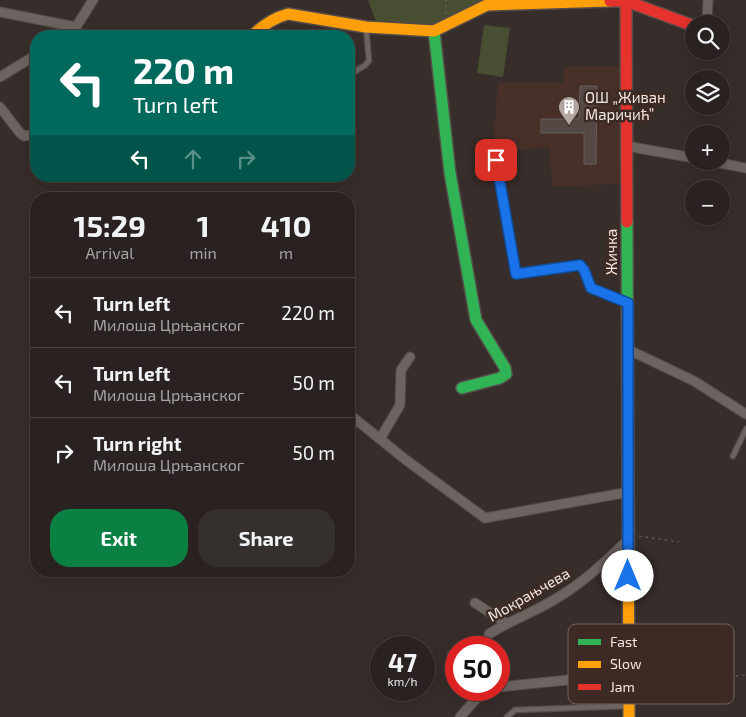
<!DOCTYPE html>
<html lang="en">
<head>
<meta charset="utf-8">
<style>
	:root { --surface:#292220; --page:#352f2d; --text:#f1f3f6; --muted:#a5a4a5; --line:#453f3e; --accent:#0b8043 }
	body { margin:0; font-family:"Exo 2",sans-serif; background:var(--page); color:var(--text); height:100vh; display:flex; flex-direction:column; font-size:19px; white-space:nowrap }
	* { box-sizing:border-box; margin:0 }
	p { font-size:16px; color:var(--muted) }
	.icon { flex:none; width:28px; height:28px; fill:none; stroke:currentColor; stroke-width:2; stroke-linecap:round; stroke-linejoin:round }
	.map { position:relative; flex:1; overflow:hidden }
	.sheet { position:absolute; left:30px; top:192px; width:325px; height:385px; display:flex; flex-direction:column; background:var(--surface); border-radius:20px; box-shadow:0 5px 20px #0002,0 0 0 1px var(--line) }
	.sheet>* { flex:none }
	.top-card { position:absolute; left:30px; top:30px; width:325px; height:152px; border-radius:20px; box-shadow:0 5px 20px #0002,0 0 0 1px var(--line); background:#00695c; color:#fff; overflow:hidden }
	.controls { position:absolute; left:685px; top:15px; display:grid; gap:10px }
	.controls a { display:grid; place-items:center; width:45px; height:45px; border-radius:50%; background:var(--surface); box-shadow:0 5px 20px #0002,0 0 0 1px var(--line); font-size:25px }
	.speed { position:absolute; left:370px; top:636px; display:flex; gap:10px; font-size:25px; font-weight:700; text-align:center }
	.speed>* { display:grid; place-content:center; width:65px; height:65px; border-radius:50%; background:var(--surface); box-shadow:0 5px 20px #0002,0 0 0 1px var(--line); line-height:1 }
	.speed small { font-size:12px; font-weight:400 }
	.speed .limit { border:8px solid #d22; background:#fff; color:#111 }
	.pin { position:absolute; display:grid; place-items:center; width:42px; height:42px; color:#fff; margin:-21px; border-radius:10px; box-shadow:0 2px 8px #0006 }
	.me { position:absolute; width:55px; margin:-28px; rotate:0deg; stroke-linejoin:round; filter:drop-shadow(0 0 4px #0008) }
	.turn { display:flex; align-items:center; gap:18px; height:105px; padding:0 20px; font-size:22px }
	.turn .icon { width:65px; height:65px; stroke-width:2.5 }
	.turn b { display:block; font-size:35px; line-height:42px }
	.lanes { display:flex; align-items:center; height:48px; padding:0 20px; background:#0003; justify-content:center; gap:25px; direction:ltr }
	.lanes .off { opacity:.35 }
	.eta { display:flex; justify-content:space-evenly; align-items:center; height:85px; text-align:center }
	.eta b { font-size:30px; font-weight:700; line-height:35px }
	.primary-button { display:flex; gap:10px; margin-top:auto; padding:10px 20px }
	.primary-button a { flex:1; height:58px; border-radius:20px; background:var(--accent); color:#fff; font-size:20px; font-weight:700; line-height:58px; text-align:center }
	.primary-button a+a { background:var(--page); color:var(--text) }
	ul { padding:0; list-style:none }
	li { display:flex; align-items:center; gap:15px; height:70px; padding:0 20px; border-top:1px solid var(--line) }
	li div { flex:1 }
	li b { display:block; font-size:19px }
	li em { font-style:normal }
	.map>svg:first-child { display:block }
	.built { fill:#483029 }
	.green { fill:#474e31 }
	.building { fill:#554844; stroke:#655d5a }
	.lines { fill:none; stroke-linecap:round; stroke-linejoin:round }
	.lane-casing { stroke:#544c49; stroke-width:7 }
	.street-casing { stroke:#544c49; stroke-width:11 }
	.fast-casing { stroke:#544c49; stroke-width:14 }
	.slow-casing { stroke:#544c49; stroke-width:14 }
	.jam-casing { stroke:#544c49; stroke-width:14 }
	.path { stroke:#726b68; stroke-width:1; stroke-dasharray:2.5 4; stroke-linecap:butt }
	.lane { stroke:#6d6461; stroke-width:4.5 }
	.street { stroke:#6d6461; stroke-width:9 }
	.fast { stroke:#30b455; stroke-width:11 }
	.slow { stroke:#ff9f0a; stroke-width:11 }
	.jam { stroke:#e5322d; stroke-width:11 }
	.route-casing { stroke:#114b97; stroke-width:12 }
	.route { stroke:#1a73e8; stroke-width:9 }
	.labels { text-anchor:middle; stroke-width:5; stroke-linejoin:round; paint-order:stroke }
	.poi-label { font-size:15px; fill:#f2e6e1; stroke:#3d2a24; text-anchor:start }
	.street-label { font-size:15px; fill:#f2e6e1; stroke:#3d2a24 }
	.key { fill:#3d2a24; stroke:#73625d; stroke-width:1 }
	.key-label { font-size:14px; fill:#f2e6e1 }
</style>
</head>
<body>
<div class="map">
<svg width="746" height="717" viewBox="0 0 746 717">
	<rect width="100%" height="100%" fill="#372d2a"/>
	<!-- built -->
	<path class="built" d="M626 66 627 184 552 186 550 147 493 152 498 83H563L564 67Z"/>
	<!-- green -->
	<path class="green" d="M368 0H612L507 3 434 31 378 27Z
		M484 25 510 28 503 77 477 73Z"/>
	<!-- building -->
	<path class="building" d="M580 86H597L596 164H584V133H541V119H579Z"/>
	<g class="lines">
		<!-- lane casing -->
		<g class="lane-casing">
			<path id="lane" d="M349 75 364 66 369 61 366 27
				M733 456 746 429
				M507 717 515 710 628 706"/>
		</g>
		<!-- street casing -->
		<g class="street-casing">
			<path id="street" d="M0 12 76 27
				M707 24 708 0
				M66 36 76 27 93 0
				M0 77 36 55
				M0 107 20 133 24 136 36 134
				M626 146 694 158
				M496 160 516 274 580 265 584 270 591 288 628 303
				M710 161 746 168
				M627 349 694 381 746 414
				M349 414 406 460 485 518 629 492
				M380 439 400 405 401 370 410 357
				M475 603 506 623
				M489 634C511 620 535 612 557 598 583 583 606 561 628 540
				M452 655 456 659
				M499 687 628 674
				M460 717 484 690"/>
		</g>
		<!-- fast casing -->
		<g class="fast-casing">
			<path id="fast" d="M434 31 450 173 476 320 505 368 506 374 500 378 462 388
				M627 222 628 473"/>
		</g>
		<!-- slow casing -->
		<g class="slow-casing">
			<path id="slow" d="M252 36C263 25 273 18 288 14L366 27 434 31 487 5 610 1
				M628 473 629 717"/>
		</g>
		<!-- jam casing -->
		<g class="jam-casing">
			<path id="jam" d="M626 0 627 222
				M610 1H626L694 26"/>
		</g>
		<!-- path -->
		<path class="path" d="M446 14V0
			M639 536 679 542
			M638 645 682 629
			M639 687 746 675"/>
		<!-- lane -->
		<use href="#lane" class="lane"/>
		<!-- street -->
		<use href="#street" class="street"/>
		<!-- fast -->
		<use href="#fast" class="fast"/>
		<!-- slow -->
		<use href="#slow" class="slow"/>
		<!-- jam -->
		<use href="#jam" class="jam"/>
	</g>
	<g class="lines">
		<!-- route casing -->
		<g class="route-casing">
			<path id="route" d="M496 160 516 274 580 265 584 270 591 288 628 303V576"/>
		</g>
		<!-- route -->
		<use href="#route" class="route"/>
	</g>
	<!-- icons -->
	<defs>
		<g id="building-pin" transform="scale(1.125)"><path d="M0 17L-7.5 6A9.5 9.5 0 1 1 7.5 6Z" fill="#b1a5a1" stroke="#3d2a24"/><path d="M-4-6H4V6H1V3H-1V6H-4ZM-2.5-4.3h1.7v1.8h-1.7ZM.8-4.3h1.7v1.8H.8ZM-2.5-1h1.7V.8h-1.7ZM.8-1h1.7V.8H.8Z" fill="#fff"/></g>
	</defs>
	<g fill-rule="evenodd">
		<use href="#building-pin" x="569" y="107"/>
	</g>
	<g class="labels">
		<!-- poi labels -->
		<g class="poi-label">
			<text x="585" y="103">ОШ „Живан<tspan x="585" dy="17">Маричић”</tspan></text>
		</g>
		<!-- street labels -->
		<g class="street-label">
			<text transform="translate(612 252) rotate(-90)" y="5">Жичка</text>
			<text transform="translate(529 595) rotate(-30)" y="5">Мокрањчева</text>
		</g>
	</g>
	<!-- legend -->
	<rect x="568" y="624" width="166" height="80" rx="8" class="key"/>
	<rect x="578" y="639" width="23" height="6" fill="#30b455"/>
	<rect x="578" y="661" width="23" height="7" fill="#ff9f0a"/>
	<rect x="578" y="684" width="23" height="6" fill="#e5322d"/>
	<g class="key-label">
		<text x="610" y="647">Fast</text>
		<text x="610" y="669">Slow</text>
		<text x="610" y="692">Jam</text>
	</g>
</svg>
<div class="controls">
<a><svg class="icon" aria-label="search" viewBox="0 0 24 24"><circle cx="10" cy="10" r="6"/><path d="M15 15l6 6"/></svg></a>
<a><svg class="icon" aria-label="layers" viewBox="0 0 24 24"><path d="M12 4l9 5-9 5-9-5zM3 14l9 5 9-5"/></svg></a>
<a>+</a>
<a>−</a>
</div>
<div class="speed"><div>47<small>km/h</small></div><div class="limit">50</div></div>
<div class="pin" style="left:496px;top:160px;background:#d93025"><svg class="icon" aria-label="arrive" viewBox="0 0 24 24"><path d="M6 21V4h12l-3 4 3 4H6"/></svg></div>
<svg class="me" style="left:628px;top:576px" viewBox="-20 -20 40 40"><circle r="19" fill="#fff"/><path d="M0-13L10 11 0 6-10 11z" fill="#1a73e8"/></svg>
<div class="top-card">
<div class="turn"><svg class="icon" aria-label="left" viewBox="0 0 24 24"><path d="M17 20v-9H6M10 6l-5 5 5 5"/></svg><div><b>220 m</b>Turn left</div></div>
<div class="lanes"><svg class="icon" aria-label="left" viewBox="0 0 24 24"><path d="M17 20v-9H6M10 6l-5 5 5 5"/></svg><svg class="icon off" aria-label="ahead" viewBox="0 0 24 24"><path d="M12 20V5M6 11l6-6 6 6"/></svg><svg class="icon off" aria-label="right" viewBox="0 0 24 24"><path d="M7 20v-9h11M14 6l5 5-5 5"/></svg></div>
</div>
<section class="sheet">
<div class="eta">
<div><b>15:29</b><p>Arrival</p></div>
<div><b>1</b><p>min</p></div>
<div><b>410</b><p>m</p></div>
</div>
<ul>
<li><svg class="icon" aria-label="left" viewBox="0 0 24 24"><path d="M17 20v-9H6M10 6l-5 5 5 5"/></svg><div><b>Turn left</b><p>Милоша Црњанског</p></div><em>220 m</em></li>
<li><svg class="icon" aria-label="left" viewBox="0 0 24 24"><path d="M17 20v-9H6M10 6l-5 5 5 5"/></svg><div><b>Turn left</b><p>Милоша Црњанског</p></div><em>50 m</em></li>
<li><svg class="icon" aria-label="right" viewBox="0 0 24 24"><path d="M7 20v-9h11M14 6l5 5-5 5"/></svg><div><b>Turn right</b><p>Милоша Црњанског</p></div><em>50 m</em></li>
</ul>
<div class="primary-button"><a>Exit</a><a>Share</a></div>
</section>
</div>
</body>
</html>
